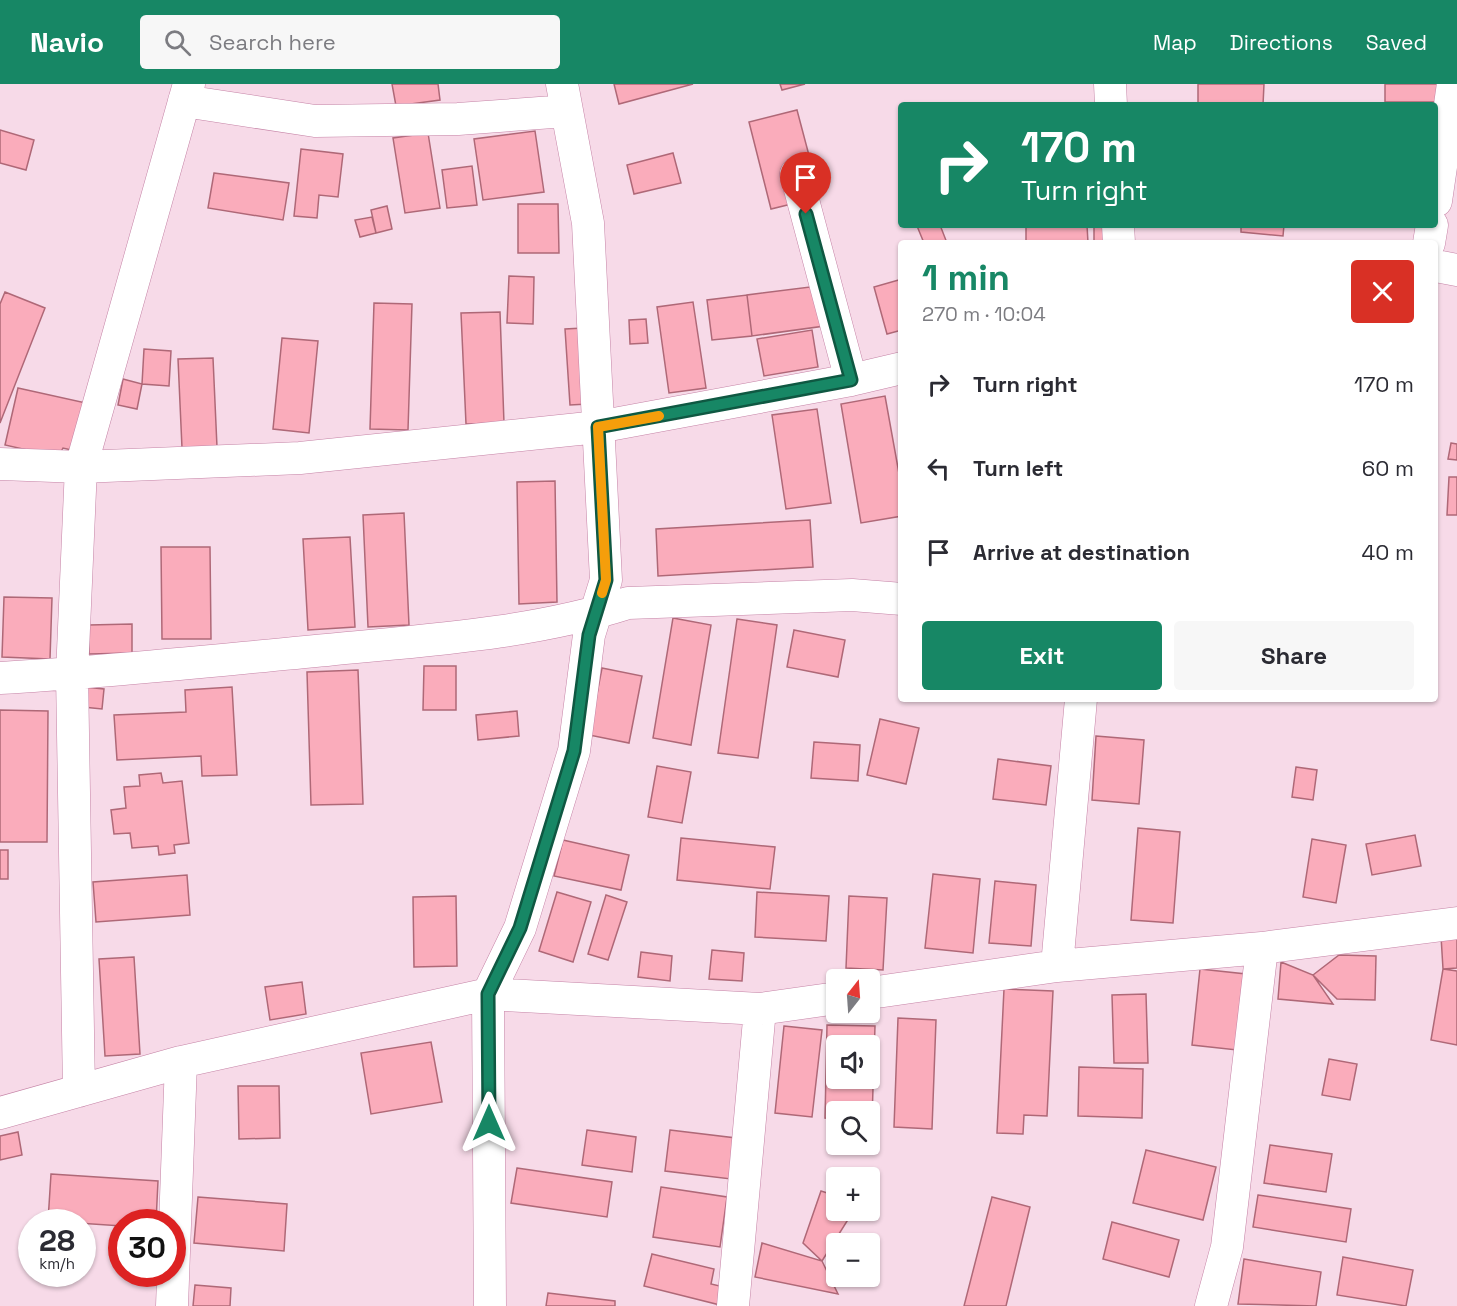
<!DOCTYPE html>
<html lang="en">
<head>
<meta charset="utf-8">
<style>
	:root { --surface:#fff; --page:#f7f7f7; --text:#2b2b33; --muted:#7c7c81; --accent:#178765 }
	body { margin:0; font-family:"Space Grotesk",sans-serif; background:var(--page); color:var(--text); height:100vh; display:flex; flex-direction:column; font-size:22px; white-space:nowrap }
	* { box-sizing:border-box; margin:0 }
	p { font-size:20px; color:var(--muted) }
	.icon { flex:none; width:33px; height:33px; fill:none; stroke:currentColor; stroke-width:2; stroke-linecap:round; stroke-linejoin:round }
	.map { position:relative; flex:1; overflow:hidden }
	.side { position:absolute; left:898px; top:156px; width:540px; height:462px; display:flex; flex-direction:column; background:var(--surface); border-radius:6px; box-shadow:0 2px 4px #0004 }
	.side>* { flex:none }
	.guide { position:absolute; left:898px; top:18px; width:540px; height:126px; border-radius:6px; box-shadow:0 2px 4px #0004; background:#178765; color:#fff; overflow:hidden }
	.needle { width:39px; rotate:17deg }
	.buttons { position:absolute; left:826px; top:885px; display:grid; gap:12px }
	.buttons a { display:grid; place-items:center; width:54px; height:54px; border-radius:6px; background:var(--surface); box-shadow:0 2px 4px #0004; font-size:30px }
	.speed { position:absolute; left:18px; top:1125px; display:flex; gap:12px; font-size:30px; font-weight:700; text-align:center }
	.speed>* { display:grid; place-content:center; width:78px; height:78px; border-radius:50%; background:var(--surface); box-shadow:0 2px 4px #0004; line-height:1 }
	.speed small { font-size:15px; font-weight:400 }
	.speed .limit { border:9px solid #d22; background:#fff; color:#111 }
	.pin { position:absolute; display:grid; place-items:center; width:51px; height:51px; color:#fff; margin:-62px -26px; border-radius:50% 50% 50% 0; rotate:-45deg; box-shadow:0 0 6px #0007 }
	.pin .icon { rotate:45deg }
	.me { position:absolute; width:66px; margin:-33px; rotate:0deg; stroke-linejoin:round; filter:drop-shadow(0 0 4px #0008) }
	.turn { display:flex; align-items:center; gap:21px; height:126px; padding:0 24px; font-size:27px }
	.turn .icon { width:78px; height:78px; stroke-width:2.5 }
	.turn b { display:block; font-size:42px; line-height:51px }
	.round { display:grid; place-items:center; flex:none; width:63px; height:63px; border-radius:6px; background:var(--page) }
	.overview { display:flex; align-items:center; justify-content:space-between; height:102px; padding:0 24px }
	h1 { font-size:36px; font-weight:600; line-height:45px; color:var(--accent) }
	.primary-button { display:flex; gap:12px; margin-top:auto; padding:12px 24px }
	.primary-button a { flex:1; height:69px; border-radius:6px; background:var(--accent); color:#fff; font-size:24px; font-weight:600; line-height:69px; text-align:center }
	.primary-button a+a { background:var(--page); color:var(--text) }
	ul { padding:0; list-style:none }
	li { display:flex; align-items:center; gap:18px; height:84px; padding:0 24px }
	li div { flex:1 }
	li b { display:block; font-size:22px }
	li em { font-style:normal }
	header { display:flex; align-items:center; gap:36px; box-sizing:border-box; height:84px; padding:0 30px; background:var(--accent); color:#fff }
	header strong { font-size:28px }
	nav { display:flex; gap:33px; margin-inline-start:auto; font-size:21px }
	.search { width:420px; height:54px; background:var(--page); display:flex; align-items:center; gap:15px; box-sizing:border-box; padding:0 21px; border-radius:6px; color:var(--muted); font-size:22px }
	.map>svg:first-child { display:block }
	.building { fill:#faacbb; stroke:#af6877; stroke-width:1.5; fill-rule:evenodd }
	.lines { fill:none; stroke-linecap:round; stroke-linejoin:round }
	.minor-casing { stroke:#c583a6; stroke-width:33 }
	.minor { stroke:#fff; stroke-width:32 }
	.route-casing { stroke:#0f5842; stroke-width:15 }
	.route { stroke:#178765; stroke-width:10 }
	.slow { stroke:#f59e0b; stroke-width:10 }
</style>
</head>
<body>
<header>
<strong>Navio</strong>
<div class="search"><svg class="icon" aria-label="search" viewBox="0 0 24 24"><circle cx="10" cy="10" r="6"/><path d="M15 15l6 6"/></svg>Search here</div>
<nav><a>Map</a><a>Directions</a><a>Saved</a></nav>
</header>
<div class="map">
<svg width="1457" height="1222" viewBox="0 0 1457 1222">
	<rect width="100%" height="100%" fill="#f7dae8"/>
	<!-- building -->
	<path class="building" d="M392 0H438L440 16 396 22Z
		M614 0H693L619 20Z
		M780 0H805L782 6Z
		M1198 0H1264L1263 21H1198Z
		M1385 0H1457V18H1385Z
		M797 26 820 113 771 125 749 38Z
		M0 46 34 56 26 86 0 79Z
		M535 47 544 108 483 116 474 55Z
		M428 49 440 124 405 129 393 54Z
		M301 65 343 70 338 113 319 111 317 134 294 132Z
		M673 69 681 99 634 110 627 81Z
		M472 82 477 121 447 124 442 86Z
		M214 89 289 99 283 136 208 124Z
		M518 120H558L559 169H518Z
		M387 122 392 145 376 149 371 126Z
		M372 133 376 149 360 153 355 136Z
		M940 141 947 159H924L917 142Z
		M1026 141H1087L1088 159H1026Z
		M1094 141H1124V159H1094Z
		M1241 141H1284L1283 152 1241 148Z
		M509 192 534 193 533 240 507 239Z
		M902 195V246L887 250 874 203Z
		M834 200 839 240 752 252 747 211Z
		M5 208 45 224 0 339V220Z
		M747 211 752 252 712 256 707 216Z
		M693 218 706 304 669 309 657 223Z
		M374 219 412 220 408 346 370 345Z
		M500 228 504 339 466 340 461 229Z
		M646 235 648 259 630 260 629 236Z
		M602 243 606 319 570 321 565 245Z
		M812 246 818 283 764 292 757 255Z
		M282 254 318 257 309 349 273 345Z
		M144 265 171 267 169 302 142 300Z
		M213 274 217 363 182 364 178 275Z
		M123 295 142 300 137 325 118 321Z
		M18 304 86 319 76 367 63 364 58 373 5 361Z
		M885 312 902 406V432L861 439 841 320Z
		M817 325 831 419 786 425 772 331Z
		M1451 359 1457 360V376L1448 375Z
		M1449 393H1457V431H1447Z
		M555 397 557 518 519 520 517 398Z
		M404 429 409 541 368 543 363 431Z
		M810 436 813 483 658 492 656 445Z
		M350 453 355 543 308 546 303 455Z
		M161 463H210L211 555H162Z
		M4 513 52 514 50 575 2 573Z
		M673 534 711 541 691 661 653 654Z
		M737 535 777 541 758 674 718 669Z
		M132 540V569L89 570V541Z
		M794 546 845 556 838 593 787 583Z
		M424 582H456V626H423Z
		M602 584 642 592 629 659 589 651Z
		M358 586 363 720 311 721 307 588Z
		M85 603 104 605 102 625 83 623Z
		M232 603 237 691 202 692 201 672 117 676 114 631 186 628 185 606Z
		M0 626 48 627 47 758H0Z
		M517 627 519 652 478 656 476 631Z
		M880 635 919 644 906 700 867 691Z
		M1096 652 1144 656 1139 720 1092 716Z
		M814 658 860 661 858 697 811 694Z
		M998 675 1051 682 1046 721 993 715Z
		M657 682 691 688 682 739 648 733Z
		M1296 683 1317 686 1313 716 1292 713Z
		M161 689 163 699 182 697 189 759 174 761 175 769 159 771 158 762 132 764 130 749 114 750 111 726 126 724 124 703 140 702 139 691Z
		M1138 744 1180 748 1173 839 1131 836Z
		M1415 751 1421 782 1372 791 1366 760Z
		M681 754 775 763 770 805 677 796Z
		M1312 755 1346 761 1336 819 1303 813Z
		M563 756 629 771 621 806 554 792Z
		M0 766H8V795H0Z
		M933 790 980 795 973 869 925 864Z
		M187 791 190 831 96 838 93 798Z
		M995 797 1036 801 1031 862 989 859Z
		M557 808 591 818 573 878 539 867Z
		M757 808 829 812 826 857 755 853Z
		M606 811 627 818 608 876 588 870Z
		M456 812 457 882 414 883 413 813Z
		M849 812 887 814 883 886 846 884Z
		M1457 851V884L1443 885 1441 852Z
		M712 866 744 869 742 897 709 895Z
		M641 868 672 872 670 897 638 893Z
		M1339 871 1376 872 1375 916 1337 915 1313 891Z
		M134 873 140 970 105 972 99 875Z
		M1281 878 1313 891 1333 920 1278 915Z
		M1200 885 1246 890 1237 966 1192 961Z
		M1443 885 1457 887V961L1431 956Z
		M302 898 306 930 270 936 265 903Z
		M1004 905 1053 907 1047 1032 1024 1031 1023 1050 997 1049Z
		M1146 910 1148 979H1114L1112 911Z
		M898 934 936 936 932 1045 894 1043Z
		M827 941 875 942 872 1036H870V1028H837V1035L825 1034ZM837 962H870V994H837Z
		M784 942 822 946 812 1033 775 1029Z
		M431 958 442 1018 371 1030 361 969Z
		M1329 975 1357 980 1350 1016 1322 1011Z
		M1079 983 1143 985 1142 1034 1078 1032Z
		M238 1002H279L280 1054 239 1055Z
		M587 1046 636 1053 632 1088 582 1081Z
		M670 1046 736 1054 731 1095 665 1087Z
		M18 1048 22 1071 0 1076V1052Z
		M1270 1061 1332 1070 1326 1108 1264 1099Z
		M1146 1066 1216 1083 1203 1136 1133 1119Z
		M517 1084 612 1098 607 1133 511 1119Z
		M51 1090 158 1097 156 1138H122V1142L48 1137Z
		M661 1103 727 1113 720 1163 653 1153Z
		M821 1107 837 1112V1126H854L822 1177 803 1159Z
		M1258 1111 1351 1125 1346 1158 1253 1143Z
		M198 1113 287 1120 284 1167 194 1159Z
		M992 1113 1030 1123 1006 1222H964Z
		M1112 1138 1179 1156 1169 1193 1103 1175Z
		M762 1159 822 1177 838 1210 755 1193Z
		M652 1170 714 1185 711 1200 724 1203 720 1221 644 1202Z
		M1343 1173 1413 1186 1406 1222 1337 1211Z
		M1244 1175 1321 1188 1316 1222 1238 1220Z
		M195 1201 231 1204 230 1222H193Z
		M548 1209 615 1217V1222H546Z"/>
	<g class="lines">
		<!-- minor casing -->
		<g class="minor-casing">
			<path id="minor" d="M1110 0 1111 21
				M184 17 315 37 458 35 567 27
				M796 90 851 296
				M1436 117 1453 0
				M1118 141 1119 159
				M1429 159 1432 141
				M1436 182 1457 186
				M0 380 81 383 300 374 598 343 851 296 902 284
				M0 594C109 588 218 576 327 566 428 556 531 550 628 519L852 511 902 515
				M1057 882 1081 615
				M870 909 1057 882 1262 864 1457 839
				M79 1007 72 590 81 383 189 0
				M0 1029 181 978 488 910 760 925 837 914
				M172 1222 181 978
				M490 1222 488 910 520 844 574 667 589 551 606 496 588 139 562 0
				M733 1222 760 925
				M1211 1222 1227 1163 1262 864"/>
		</g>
		<!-- minor -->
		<use href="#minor" class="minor"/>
	</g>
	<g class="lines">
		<!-- route casing -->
		<g class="route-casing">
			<path id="route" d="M489 1039 488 910 520 844 574 667 589 551 606 496 598 343 851 296 806 130"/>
		</g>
		<!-- route -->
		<use href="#route" class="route"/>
		<!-- slow -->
		<path class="slow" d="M602 509 606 496 598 343 659 332"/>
	</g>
</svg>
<div class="buttons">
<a><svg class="needle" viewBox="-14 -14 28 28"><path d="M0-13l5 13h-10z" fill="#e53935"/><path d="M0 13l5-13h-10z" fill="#7c7c81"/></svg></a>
<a><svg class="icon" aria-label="sound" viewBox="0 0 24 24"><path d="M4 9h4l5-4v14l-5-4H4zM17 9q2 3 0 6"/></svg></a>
<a><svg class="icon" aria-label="search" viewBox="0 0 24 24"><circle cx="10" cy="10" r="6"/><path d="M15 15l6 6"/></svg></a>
<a>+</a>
<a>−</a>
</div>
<div class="speed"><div>28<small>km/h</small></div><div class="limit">30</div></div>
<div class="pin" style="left:806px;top:130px;background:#d93025"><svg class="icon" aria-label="arrive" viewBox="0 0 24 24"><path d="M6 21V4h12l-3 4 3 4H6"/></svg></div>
<svg class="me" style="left:489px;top:1039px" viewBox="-20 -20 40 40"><path d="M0-17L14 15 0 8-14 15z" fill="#178765" stroke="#fff" stroke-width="4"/></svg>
<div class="guide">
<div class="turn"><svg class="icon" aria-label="right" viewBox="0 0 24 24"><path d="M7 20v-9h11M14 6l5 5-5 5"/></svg><div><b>170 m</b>Turn right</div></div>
</div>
<section class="side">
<div class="overview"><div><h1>1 min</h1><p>270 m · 10:04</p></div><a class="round" style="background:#d93025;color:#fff"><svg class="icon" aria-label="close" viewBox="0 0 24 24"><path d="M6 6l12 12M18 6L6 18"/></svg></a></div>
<ul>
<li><svg class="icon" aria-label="right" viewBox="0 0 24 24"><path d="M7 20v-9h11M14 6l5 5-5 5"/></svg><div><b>Turn right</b></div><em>170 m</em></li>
<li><svg class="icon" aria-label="left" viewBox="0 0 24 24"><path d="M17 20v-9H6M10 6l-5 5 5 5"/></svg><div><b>Turn left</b></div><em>60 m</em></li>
<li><svg class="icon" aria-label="arrive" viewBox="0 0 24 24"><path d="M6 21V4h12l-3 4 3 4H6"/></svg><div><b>Arrive at destination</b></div><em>40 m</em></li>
</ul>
<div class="primary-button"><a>Exit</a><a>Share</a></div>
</section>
</div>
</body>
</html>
